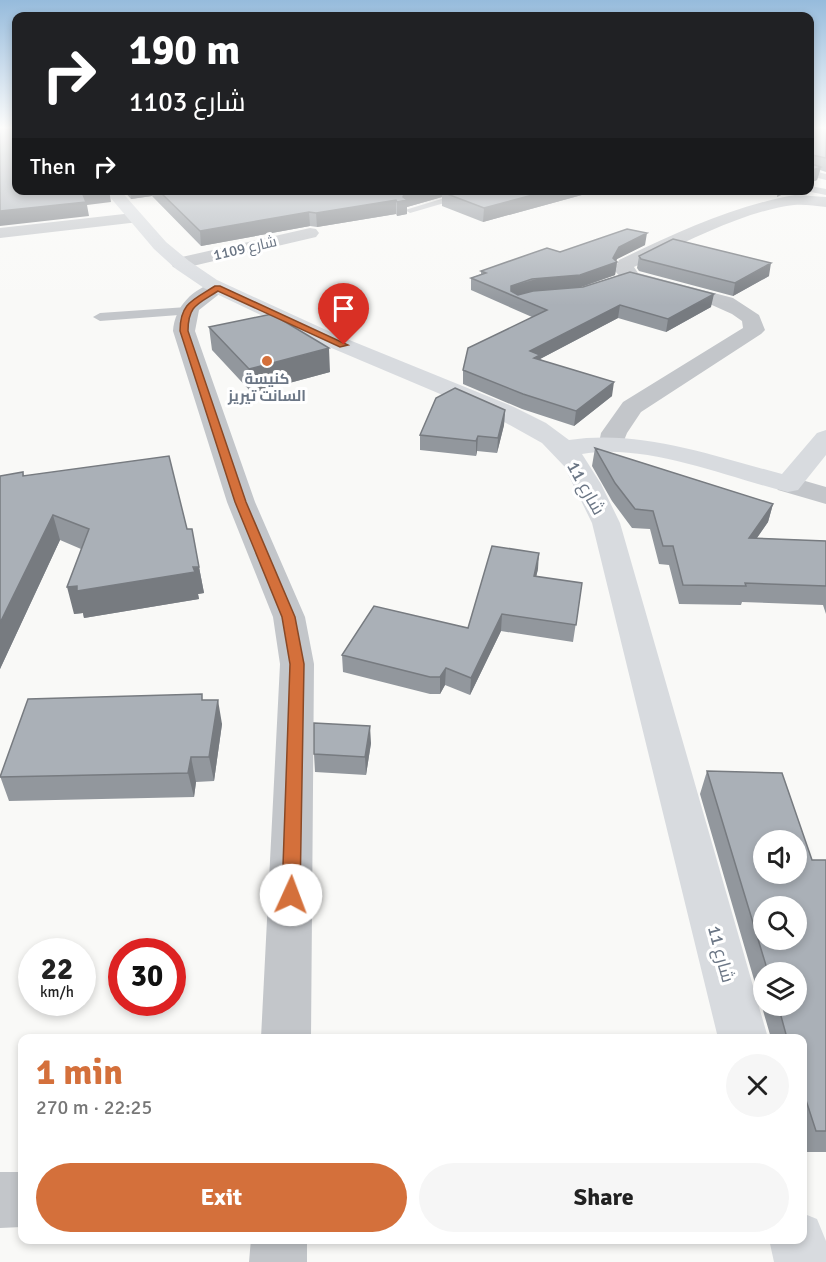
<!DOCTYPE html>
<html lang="en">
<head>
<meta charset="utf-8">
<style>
	:root { --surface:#fff; --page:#f6f6f6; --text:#222; --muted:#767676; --accent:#d4703b }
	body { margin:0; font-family:Signika,Cairo,sans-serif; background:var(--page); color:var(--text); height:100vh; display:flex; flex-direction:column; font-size:22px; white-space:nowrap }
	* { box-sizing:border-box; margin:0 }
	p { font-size:20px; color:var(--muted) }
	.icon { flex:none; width:33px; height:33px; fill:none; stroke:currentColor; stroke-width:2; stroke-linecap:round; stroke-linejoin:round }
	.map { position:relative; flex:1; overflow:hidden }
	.sheet { position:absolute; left:18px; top:1034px; width:789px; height:210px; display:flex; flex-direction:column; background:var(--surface); border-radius:12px; box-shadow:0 3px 9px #0003 }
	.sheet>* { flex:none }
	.hud { position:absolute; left:12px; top:12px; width:802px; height:183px; border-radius:12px; box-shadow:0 3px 9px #0003; background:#202124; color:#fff; overflow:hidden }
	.buttons { position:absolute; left:753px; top:830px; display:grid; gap:12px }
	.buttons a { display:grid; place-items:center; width:54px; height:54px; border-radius:50%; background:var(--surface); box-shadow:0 3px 9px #0003; font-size:30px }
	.speed { position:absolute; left:18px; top:938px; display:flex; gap:12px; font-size:30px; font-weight:700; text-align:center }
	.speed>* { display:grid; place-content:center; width:78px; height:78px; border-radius:50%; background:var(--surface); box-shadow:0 3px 9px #0003; line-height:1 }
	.speed small { font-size:15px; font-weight:400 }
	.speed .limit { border:9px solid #d22; background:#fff; color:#111 }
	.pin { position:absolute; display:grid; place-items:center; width:51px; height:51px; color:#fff; margin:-62px -26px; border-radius:50% 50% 50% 0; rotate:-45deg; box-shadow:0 0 6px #0007 }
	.pin .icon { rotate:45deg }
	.me { position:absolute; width:66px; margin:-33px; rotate:2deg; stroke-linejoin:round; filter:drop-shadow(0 0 4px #0008) }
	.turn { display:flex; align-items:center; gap:21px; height:126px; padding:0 18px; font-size:27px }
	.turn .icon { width:78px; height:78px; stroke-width:2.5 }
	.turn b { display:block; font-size:42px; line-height:51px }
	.then { display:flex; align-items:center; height:57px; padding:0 18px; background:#0003; gap:12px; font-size:22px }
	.round { display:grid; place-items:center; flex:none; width:63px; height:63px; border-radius:32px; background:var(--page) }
	.overview { display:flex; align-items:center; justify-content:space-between; height:102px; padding:0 18px }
	h1 { font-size:36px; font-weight:800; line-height:45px; color:var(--accent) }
	.primary-button { display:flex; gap:12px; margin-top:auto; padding:12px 18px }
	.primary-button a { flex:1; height:69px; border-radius:36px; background:var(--accent); color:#fff; font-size:24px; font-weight:800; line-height:69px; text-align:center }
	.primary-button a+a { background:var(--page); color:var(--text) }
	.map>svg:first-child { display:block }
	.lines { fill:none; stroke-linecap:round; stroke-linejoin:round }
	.lane { fill:#c3c6ca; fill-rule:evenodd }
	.street { fill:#c3c6ca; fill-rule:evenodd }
	.secondary { fill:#d8dbdf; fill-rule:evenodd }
	.wall { fill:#92979d; fill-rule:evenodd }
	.shaded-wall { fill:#777b80 }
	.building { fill:#aab0b7; stroke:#777b80; stroke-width:1.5; fill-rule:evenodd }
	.route { fill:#d4703b; stroke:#8a4926; stroke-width:1.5 }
	.poi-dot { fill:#d4703b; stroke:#fff; stroke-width:2 }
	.labels { text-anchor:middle; stroke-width:6; stroke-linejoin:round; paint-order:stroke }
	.far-street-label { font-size:15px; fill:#6b7685; stroke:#fff }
	.far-poi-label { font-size:15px; font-weight:bold; fill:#6b7685; stroke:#fff }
	.street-label { font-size:18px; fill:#6b7685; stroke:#fff }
</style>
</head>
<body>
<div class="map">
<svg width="826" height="1262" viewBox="0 0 826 1262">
	<rect width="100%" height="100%" fill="#f9f9f7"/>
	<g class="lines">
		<!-- lane -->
		<path class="lane" d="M810 170 826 174V180L810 176Z
			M810 186 826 189V195L806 191 810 190Z
			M471 190H489L410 213 405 210Z
			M187 307 193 311 192 314 100 321 93 317 100 313Z"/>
		<!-- street -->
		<path class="street" d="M795 195 826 197V207C815 206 804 204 794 205 746 210 677 246 634 267L638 273 733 298 759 315 765 330 761 334 641 412 627 433 621 448 612 451 603 448 599 443 601 433 623 402 743 328 742 321 732 314 703 301 624 281 614 270 619 260C676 233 733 206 795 195Z
			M133 213 139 214 141 218 139 222 0 238V228Z
			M310 228 316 229 319 233 316 237 180 269 173 267 171 263 173 259Z
			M217 282 224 284 227 288 199 310 195 331 255 502 305 617 314 664 311 1038H261L280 664 273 617 227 502 173 331C175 306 193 288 217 282Z
			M788 476 826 487V504L778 490 774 484 778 478Z
			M0 1172H22V1227L0 1228Z
			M251 1239H307V1262H249Z"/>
		<!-- secondary -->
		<path class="secondary" d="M104 190H120L166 242 189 261 217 280 337 335 514 407 546 423 569 440C641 429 713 456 782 474L817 433 826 430V455L798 490 788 492C725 477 647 443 582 454L601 484 620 523 768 1038H718L592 523 564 466 542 443 497 418 322 344 204 288 176 269 154 249Z
			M802 1213 817 1219 826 1241V1262H774L769 1239H802Z"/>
	</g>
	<!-- wall -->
	<path class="wall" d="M810 129H826V172L820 170 817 180 810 183Z
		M123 190H600L483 222 442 206V197L407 207V214L397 216 396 214 317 227 310 226 201 246 152 196 131 199Z
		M645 245 617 259 616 261 617 262 615 275 579 288 711 307 666 332 618 318 540 359 612 396 574 426 522 409 463 384V370L532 317 471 290V278L481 274V271L560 252Z
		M639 256 769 276 733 296 639 271 637 268Z
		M209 327 330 372 252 393 212 350Z
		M505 410 504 425 497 453 477 451 476 456 420 450V435Z
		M595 448 773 504 768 522 757 538 826 541V614L823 605 742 602 741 605 679 604 669 565 659 564 650 529 632 528 612 501 592 466Z
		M23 472 24 476 187 529 199 567 204 593 198 594 199 599 84 618 83 613 74 614 81 549 60 540 0 669V476Z
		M538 569 536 577 582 583 573 642 501 631 470 695 445 685 440 694H430L343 672 342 655 468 628Z
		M204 700 222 724 214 781 196 782 194 797 9 801 0 776Z
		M371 743 366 775 315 772 314 754Z
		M707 771 812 860H826V1152H804L802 1148V1038H771L700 794ZM764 972H796V1005H764Z"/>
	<!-- shaded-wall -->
	<path class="shaded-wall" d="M821 167 817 180 810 183V171Z
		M93 190H109L111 202 87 205 89 216 0 226V211L82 192Z
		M130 190H151L152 196 131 199Z
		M416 190H462L442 192V197L407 207V214L397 216V202L404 194Z
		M551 190H600L483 222 484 208Z
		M778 190H792L777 197Z
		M396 200V214L317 227 316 213Z
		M309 212 310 226 201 246 200 231Z
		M647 233 645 245 617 259 615 263 617 262 615 275 578 288 516 297 510 294 511 286 613 258 619 247Z
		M771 263 769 276 733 296 735 283Z
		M714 294 711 307 666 332 668 319Z
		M620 305 618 318 540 359 539 368 530 351Z
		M329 348 330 372 252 393 249 369Z
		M614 382 612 396 574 426 576 411Z
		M505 410 504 425 497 453 498 438Z
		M478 436 477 451 476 456V441Z
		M773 504 768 522 744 556 749 538Z
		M53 515 60 540 0 669V623Z
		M539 553 538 569 532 593 534 576Z
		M199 567 204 593 198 594 199 599 84 618 83 613 74 614 67 587Z
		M502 614 501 631 470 695 471 678Z
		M446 668 445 685 440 694V677Z
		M218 700 222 724 214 781 209 757Z
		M370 726 371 743 366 775 365 757Z
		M191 757 196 782 194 797 188 773Z"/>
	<!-- building -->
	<path class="building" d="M0 129H16V190H93L82 192 86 202 0 211Z
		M810 129H826V158L812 155 811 164 821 167 810 171Z
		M158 190H416L404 194 403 197 407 200 397 202 396 200 316 213 309 212 200 231Z
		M449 190H551L484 208 442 192Z
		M627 229 647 233 619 247 613 258 617 262 580 275 532 279 511 286V291L518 295 533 291 583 287 630 272 714 294 668 319 620 305 530 351 540 355 534 358 614 382 576 411 523 394 463 370 468 348 547 310 471 278 486 273 481 271 547 248 560 252Z
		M673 239 771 263 735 283 641 259 639 256Z
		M272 314 329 348 249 369 209 327Z
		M455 388 505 410 498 438 478 436 476 441 420 435 436 398Z
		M595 448 773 504 749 538 826 541V586L745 583 746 586 683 585 673 546H663L653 511 635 509 615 483Z
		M169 456 187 529H192L199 567H193L195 572 77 591V586L67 587 89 529 53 515 0 623V476L23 472V476Z
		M492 546 539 553 534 576 582 583 576 625 502 614 471 678 446 668 440 677H430L342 655 374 606 468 628Z
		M202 694V700H218L209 757H191L188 773 0 777 28 699Z
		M314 723 370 726 365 757 314 754Z
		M707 771 782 773 812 860H826V1131H816L802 1088V1038H787L778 1005H796V972H768ZM764 840H796V873H764ZM764 906H796V939H764Z"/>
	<!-- sky -->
	<linearGradient id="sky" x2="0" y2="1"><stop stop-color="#96bbdc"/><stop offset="0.42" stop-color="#fcfcfb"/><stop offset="1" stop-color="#fcfcfb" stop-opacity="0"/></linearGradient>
	<rect width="826" height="305" fill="url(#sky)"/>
	<!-- route -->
	<path class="route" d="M215 286H220L348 345 340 347 218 291C198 304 188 305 188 331L246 502 295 617 304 664 300 895 297 900 291 903 284 900 282 895 290 664 282 617 235 502 180 331C180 303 193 300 215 286Z"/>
	<!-- markers -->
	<circle class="poi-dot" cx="267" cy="361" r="6"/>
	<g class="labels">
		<!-- far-street labels -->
		<g class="far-street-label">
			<text transform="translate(245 248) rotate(-13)" y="5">شارع 1109</text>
		</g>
		<!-- far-poi labels -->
		<g class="far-poi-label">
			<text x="267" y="384">كنيسة<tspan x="267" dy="17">السانت تيريز</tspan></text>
		</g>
		<!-- street labels -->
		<g class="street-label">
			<text transform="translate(586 488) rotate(61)" y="6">شارع 11</text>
			<text transform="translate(721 954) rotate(75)" y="6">شارع 11</text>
		</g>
	</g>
</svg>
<div class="buttons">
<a><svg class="icon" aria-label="sound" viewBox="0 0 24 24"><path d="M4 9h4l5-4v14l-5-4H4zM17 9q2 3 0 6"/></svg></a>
<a><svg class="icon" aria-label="search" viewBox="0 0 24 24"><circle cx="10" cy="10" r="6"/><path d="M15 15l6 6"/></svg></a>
<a><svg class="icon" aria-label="layers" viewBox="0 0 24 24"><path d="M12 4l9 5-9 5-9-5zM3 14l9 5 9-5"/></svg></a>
</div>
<div class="speed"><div>22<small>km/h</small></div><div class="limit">30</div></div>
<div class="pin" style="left:344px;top:345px;background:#d93025"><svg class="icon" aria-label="arrive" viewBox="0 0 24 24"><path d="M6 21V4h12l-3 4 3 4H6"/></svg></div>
<svg class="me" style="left:291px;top:895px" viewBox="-20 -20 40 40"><circle r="19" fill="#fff"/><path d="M0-13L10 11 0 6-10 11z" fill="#d4703b"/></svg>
<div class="hud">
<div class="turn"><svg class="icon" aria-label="right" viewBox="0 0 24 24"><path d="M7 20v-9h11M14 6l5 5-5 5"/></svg><div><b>190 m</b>شارع 1103</div></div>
<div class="then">Then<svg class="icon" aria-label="right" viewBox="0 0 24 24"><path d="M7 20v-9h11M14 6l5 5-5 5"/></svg></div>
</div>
<section class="sheet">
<div class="overview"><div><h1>1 min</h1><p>270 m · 22:25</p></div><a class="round"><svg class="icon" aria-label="close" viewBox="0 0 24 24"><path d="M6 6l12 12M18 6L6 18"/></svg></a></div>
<div class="primary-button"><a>Exit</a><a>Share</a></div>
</section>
</div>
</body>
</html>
